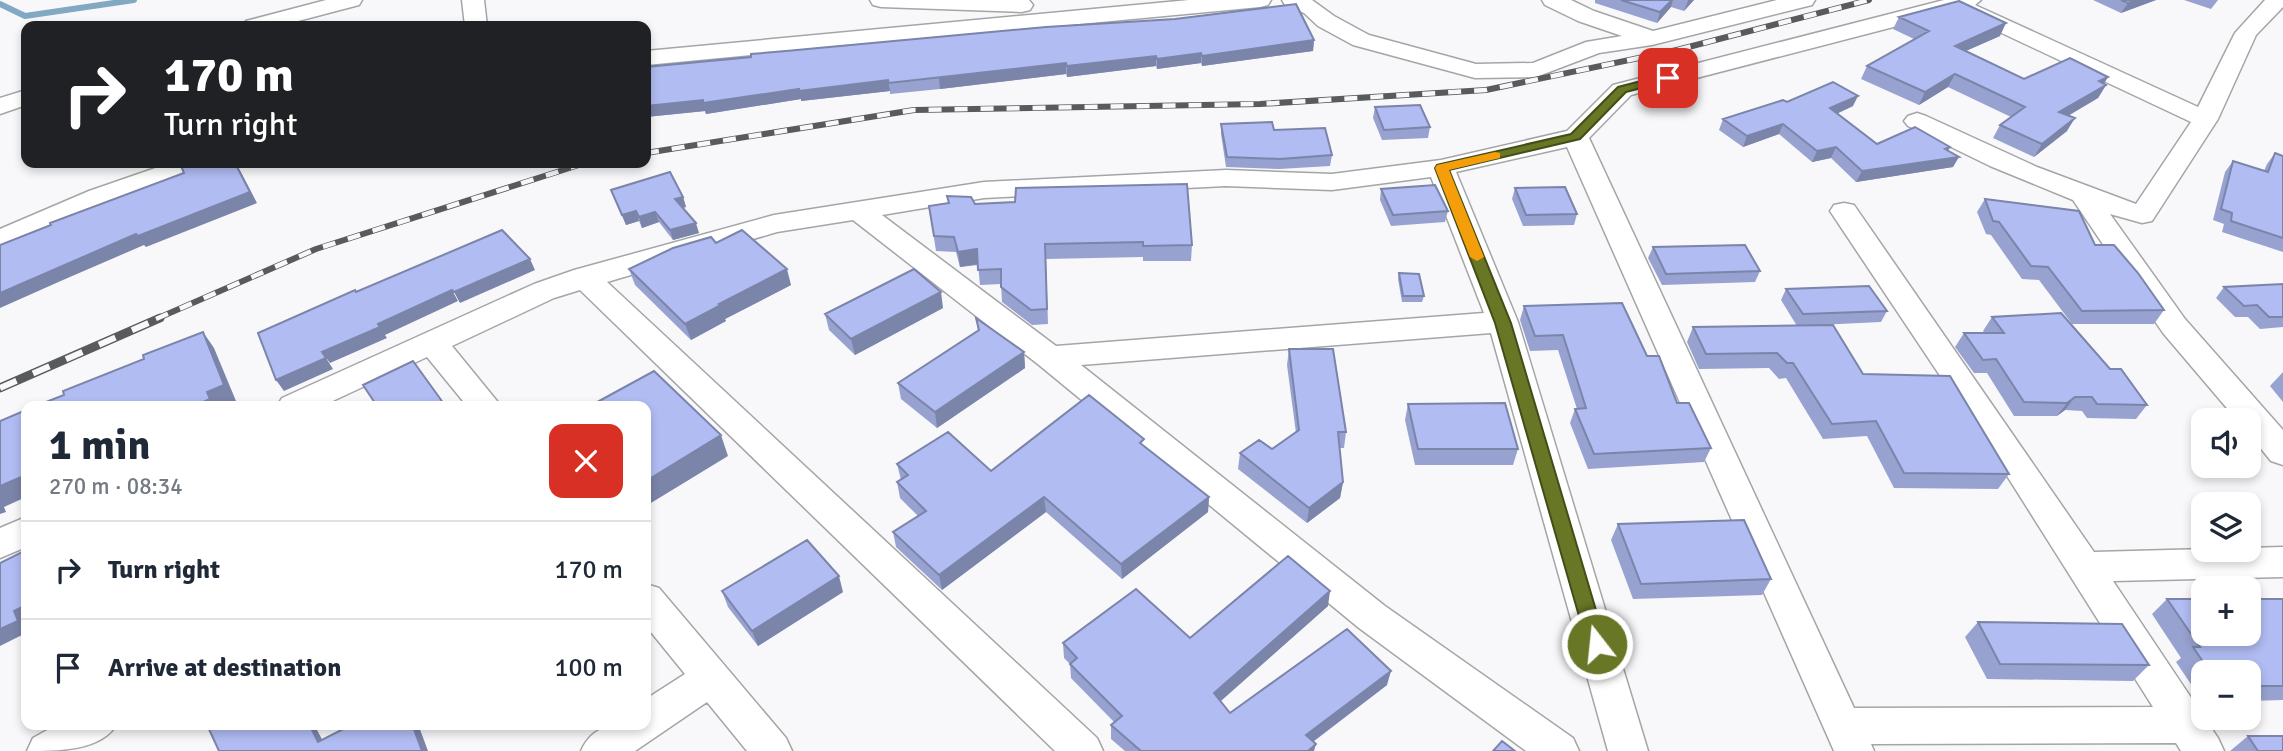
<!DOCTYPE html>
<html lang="en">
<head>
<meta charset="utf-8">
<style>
	:root { --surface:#fff; --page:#f6f6f7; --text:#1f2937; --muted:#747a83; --line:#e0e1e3 }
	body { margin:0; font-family:Signika,sans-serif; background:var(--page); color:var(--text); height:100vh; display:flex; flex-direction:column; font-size:26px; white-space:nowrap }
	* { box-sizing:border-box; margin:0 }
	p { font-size:23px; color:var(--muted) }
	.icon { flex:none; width:38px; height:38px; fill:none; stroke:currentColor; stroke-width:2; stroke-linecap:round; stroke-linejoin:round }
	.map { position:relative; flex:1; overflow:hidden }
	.details { position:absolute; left:21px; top:401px; width:630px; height:329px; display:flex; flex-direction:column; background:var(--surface); border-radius:14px; box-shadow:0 4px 10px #0003 }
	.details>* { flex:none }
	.guide { position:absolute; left:21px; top:21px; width:630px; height:147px; border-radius:14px; box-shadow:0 4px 10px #0003; background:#202124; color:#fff; overflow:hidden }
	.buttons { position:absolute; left:2191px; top:408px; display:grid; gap:14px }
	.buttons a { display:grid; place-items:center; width:70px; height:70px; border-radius:14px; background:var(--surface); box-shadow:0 4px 10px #0003; font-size:35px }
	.pin { position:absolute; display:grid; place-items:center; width:60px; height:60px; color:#fff; margin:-30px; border-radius:14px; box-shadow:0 4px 10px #0006 }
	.me { position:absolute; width:77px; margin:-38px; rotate:344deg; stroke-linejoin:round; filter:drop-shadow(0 0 5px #0008) }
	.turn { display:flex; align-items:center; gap:24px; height:147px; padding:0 28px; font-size:32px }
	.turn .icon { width:91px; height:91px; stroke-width:2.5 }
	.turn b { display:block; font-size:49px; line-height:60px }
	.round { display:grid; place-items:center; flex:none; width:74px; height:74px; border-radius:14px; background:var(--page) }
	.headline { display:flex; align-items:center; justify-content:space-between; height:119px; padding:0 28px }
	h1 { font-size:42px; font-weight:700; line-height:52px }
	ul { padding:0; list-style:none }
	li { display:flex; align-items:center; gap:21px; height:98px; padding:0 28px; border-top:2px solid var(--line) }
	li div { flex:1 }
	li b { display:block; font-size:26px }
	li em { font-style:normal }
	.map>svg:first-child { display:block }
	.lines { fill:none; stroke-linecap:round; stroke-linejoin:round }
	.stream { stroke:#82a9c3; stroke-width:6 }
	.minor-casing { stroke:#a4a5a7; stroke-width:3 }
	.minor { fill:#fff; fill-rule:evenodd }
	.rail-far1-casing { stroke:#595a5b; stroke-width:6 }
	.rail-casing { stroke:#595a5b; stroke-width:9 }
	.rail-far1 { stroke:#f8f8fb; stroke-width:4.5; stroke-dasharray:13; stroke-linecap:butt }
	.rail { stroke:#f8f8fb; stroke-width:6; stroke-dasharray:18; stroke-linecap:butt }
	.wall { fill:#97a2d0 }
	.shaded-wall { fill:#7b84a9 }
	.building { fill:#b0bcf2; stroke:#7b84a9; stroke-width:2 }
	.route { fill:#677725; stroke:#434d18; stroke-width:2 }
	.slow { fill:#f59e0b }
</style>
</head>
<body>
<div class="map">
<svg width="2283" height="751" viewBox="0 0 2283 751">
	<rect width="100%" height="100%" fill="#f8f8fb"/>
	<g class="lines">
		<!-- stream -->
		<path class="stream" d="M0 4 25 16 134 0"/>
		<!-- minor casing -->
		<g class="minor-casing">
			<path id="minor" d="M326 0H362L359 5 279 26H243L246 21Z
				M462 0H484L487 26H465Z
				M870 0H1029L1033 5 1030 10 1022 12 881 7 873 5Z
				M1189 0H1271L1268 5 1260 7 646 65V51Z
				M1282 0H1312L1334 16 1369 35 1476 64 1533 63 1586 42 1622 36 1578 21 1545 5 1542 0H1571L1594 11 1653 31 1777 0H1815L1812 5 1652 45 1599 53 1536 77 1475 78 1353 45 1318 26 1304 13 1285 5Z
				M1944 0H1981L1975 5 2198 107 2235 33 2265 0H2283V7L2256 35 2218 119 2152 221 2142 223 2110 214 2185 319 2283 430V465L2271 461 2249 434V420H2237L2163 333 2073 200 1990 166 1908 126 1904 121 1908 116 1917 113 1926 116 2037 167 2136 204 2191 122 1955 11 1631 95 1589 138 1854 708 2153 707 2009 479 1830 211 1834 205 1844 203 1854 205 2094 552 2283 547V577L2113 581 2218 738 2224 751H2181L2176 743 1871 744 1874 751H1834L1567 147 1456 172 1518 322 1648 751H1608L1491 333 1081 365 1385 606 1573 738 1579 751H1526L1359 628 1039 365 853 220 777 232 607 282 1097 738 1103 751H1055L580 290 554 298 452 346 501 406H467L427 357 322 406H277L282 398 534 284 574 270 774 215 984 182 1226 170 1332 174 1441 160 1567 131 1613 85ZM1431 177 1484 313 1056 346 882 215 984 198 1226 186 1332 190Z
				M26 90V105L0 114V98Z
				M170 163H207L203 169 109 203 0 249V229L89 191Z
				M26 517V547L0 558V528Z
				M646 584 659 588 786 738 792 751H747L707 702 635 751H581C594 722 618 724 646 724V699L685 674 646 626Z
				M58 724H117C101 751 58 751 27 751L33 738Z"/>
		</g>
		<!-- minor -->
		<use href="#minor" class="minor"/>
		<!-- rail-far1 casing -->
		<g class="rail-far1-casing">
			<path id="rail-far1" d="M646 153 914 110 1260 104 1486 90 1677 50 1869 0
				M156 319 316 249 585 163"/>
		</g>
		<!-- rail casing -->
		<g class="rail-casing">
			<path id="rail" d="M0 388 160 318"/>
		</g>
		<!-- rail-far1 -->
		<use href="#rail-far1" class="rail-far1"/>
		<!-- rail -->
		<use href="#rail" class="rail"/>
	</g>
	<!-- wall -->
	<path class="wall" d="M1595 0H1694L1684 11 1671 7 1657 23 1595 3Z
		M2093 0H2156L2121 13Z
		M2184 0H2218L2211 9Z
		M1899 17 2000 36 1965 51 2024 79 2108 77 2104 84 2106 85 2098 98 2068 116 2067 131 2034 157 1993 138 2000 125 2011 117 1948 87 1919 105 1861 79 1867 66 1914 39 1893 29Z
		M1314 40 1313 51 1202 66 1201 63 1157 69 1156 66 1067 77 1066 74 940 89 890 94V91L801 101V99L706 114 705 111 646 117V67Z
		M1787 102 1853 106 1837 113 1877 144 1950 147 1948 151 1953 167 1856 182 1831 158 1812 162 1779 134 1743 147 1719 130 1723 119Z
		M1375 107 1430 127 1428 138 1382 140 1373 118Z
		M1221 124 1274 130 1332 155 1330 166 1279 169 1226 167 1221 134Z
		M2275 153 2283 156V252L2222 232 2224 224 2213 220 2225 172 2233 161 2264 171 2267 164Z
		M1515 188 1577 214 1574 225 1523 226 1512 199Z
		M1381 189 1448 211 1445 222 1391 226 1380 200Z
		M611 190 683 197 686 207 683 208 699 233 673 240 659 222 642 228 639 221 626 225Z
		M1985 199 2095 245 2164 310 2154 324H2072L2039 280 2022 279 1991 235 1986 234 1977 212Z
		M975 204 1192 245 1191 261H1143V257L1046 259 1048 324 1032 325 1002 302 1001 284 980 285 978 265 960 267 956 252 936 251 929 206Z
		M716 243 791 285 725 319 726 321 691 340 635 285 629 269Z
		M1653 247 1760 271 1755 282 1662 285 1648 258Z
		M1399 273 1424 296 1422 302H1402L1398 279Z
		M2283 284V327L2260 329 2248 317H2235L2216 298 2224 287Z
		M1786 289 1887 311 1881 322 1797 326 1781 300Z
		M1524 306 1647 356 1677 403 1711 448 1704 462 1588 469 1570 423 1575 409H1577L1558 350 1530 351 1520 320Z
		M943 308 855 355 829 330 825 314Z
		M1992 317 2110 369 2147 405 2136 419 2087 418 2082 411 2065 410 2057 416H2014L1987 373H1974L1955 347 1964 333H1985L1983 331Z
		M976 318 1024 352 1025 368 937 428 901 399 898 383 978 331Z
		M1693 327 1863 374 2009 474 1998 489 1894 488 1867 436 1823 439 1786 378 1779 379 1769 368 1699 369 1687 342Z
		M1289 349 1346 432 1344 448H1339L1343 482 1340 498 1307 523 1238 469 1240 453 1272 449 1296 433 1287 365Z
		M2283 372V402L2270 386Z
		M1408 404 1518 449 1513 465H1415L1405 420Z
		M1144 446 1209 497 1208 512 1122 579 1046 512 942 590 896 547 893 532 918 516 900 498 897 482 901 480 897 464 991 471Z
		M1618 524 1771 579 1762 595 1633 599 1611 540Z
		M722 591 843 592 758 646 728 607Z
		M2167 599H2283V700L2249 701V672H2203V702L2176 662 2181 658 2152 614Z
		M1328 606 1220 701 1230 713 1387 685 1313 742 1314 751H1125L1111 739V725L1114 722 1071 678 1070 664 1064 658 1063 643 1190 638Z
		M1978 622 2149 665 2133 681 1987 679 1965 637Z
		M2248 736 2283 751H2230Z"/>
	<!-- shaded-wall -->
	<path class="shaded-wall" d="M1672 0H1673L1671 7 1657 23 1660 12Z
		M1688 0H1694L1684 11 1688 1Z
		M2136 0H2156L2121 13 2128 3Z
		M2006 23 2000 36 1948 59 1955 46Z
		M1314 40 1313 51 1202 66V56Z
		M1201 53V63L1157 69V59Z
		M1156 56V66L1067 77V66Z
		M1066 63V74L940 89 939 78Z
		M1955 74 1948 87 1919 105 1925 92Z
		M2108 77 2100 89 2106 85 2098 98 2052 125 2059 112 2099 81Z
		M888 80 890 91 801 101V99L706 114 705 111 646 117V106L799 89Z
		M1858 96 1853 106 1826 119 1830 108Z
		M2075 118 2067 131 2034 157 2042 144Z
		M1783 124 1779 134 1743 147 1747 136Z
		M1836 147 1831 158 1812 162 1817 151Z
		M1950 147 1944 157H1959L1953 167 1856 182 1862 171Z
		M235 163H236L257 203 146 247 144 245 63 280 0 308V293Z
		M683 197 686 207 678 209 675 199Z
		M636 211 639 221 626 225 622 215Z
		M655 212 659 222 642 228 639 217Z
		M696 223 699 233 673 240 670 230Z
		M977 249 979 264 960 267 958 252Z
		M530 259 535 270 460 303 454 292Z
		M787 269 791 285 725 319 726 321 691 340 685 324 719 304Z
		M452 290 458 301 385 335 387 338 330 363 322 352 378 324Z
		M941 292 943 308 855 355 851 339Z
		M203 332 214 348 236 401 224 406H194L207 392Z
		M1024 352 1025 368 937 428 935 412Z
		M326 358 333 369 284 391 276 380Z
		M2075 397 2065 410 2057 416 2067 403Z
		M721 435 728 456 646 506V481Z
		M26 475V497L4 507 6 512 0 514V486Z
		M1343 482 1340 498 1307 523 1309 508Z
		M1044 497 1046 512 942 590 939 575Z
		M1209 497 1208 512 1122 579 1121 564Z
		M839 576 843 592 758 646 752 631Z
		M1330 591 1328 606 1213 708 1214 693Z
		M26 605V633L0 646V629L14 611Z
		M1391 671 1387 685 1303 749 1306 735Z
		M309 724H314L328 751 318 742Z
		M412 724H418L428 751H422Z
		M1316 744 1314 751H1308Z"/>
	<!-- building -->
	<path class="building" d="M1621 0H1672L1660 12Z
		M2121 0H2136L2128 3Z
		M1959 1 2006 23 1955 46 2024 79 2070 58 2108 77 2099 81 2106 85 2059 112 2075 118 2042 144 2000 125 2025 107 1955 74 1925 92 1867 66 1929 31 1899 17Z
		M1296 4 1314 40 1202 56 1201 53 1157 59 1156 56 1067 66 1066 63 889 83 888 80 799 91V89L703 103V100L646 106V67L751 57V54L786 51 1046 27 1175 19Z
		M1833 82 1858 96 1830 108 1877 144 1915 127 1950 147 1945 149 1959 157 1862 171 1836 147 1817 151 1783 124 1747 136 1723 119 1783 100 1787 102Z
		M1420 105 1430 127 1384 130 1375 107Z
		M1272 122 1274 130 1325 128 1332 155 1280 159 1227 157 1221 124Z
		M2275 153 2283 156V238L2231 221 2232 213 2221 209 2233 161 2268 172Z
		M191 163H235L250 192 138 236 136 234 0 293V245L51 225 50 223 184 173 181 166Z
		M670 172 683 197 675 199 696 223 670 230 655 212 639 217 636 211 622 215 611 190Z
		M1187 184 1192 245 1143 246V242L1045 244 1047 309 1031 310 1001 287V269L978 270 977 249 958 252 954 237 934 236 929 206 949 203 947 196 971 197 975 204 1015 202 1016 188Z
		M1435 185 1448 211 1393 215 1381 189Z
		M1565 187 1577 214 1526 215 1515 188Z
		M1985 199 2079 211 2095 245H2114L2138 273 2164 310 2082 311 2048 267 2031 266 1999 222 1993 221Z
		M502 230 530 259 454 292 452 290 378 324 380 327 322 352 326 358 276 380 258 333 355 290 356 292Z
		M742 230 787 269 719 304 721 305 685 324 629 269 673 248 711 237 716 243Z
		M1745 245 1760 271 1666 274 1653 247Z
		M914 269 941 292 851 339 825 314Z
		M1399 273 1419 274 1424 296H1403Z
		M2283 284V317H2269L2257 305 2244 306 2224 287Z
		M1869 286 1887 311 1803 314 1786 289Z
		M1622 303 1647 356H1659L1677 403H1689L1711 448 1594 454 1575 409 1586 408 1563 335 1535 336 1524 306Z
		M2061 313 2110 369H2121L2147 405 2097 404 2092 397H2075L2067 403 2024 402 1996 359 1983 360 1964 333H2004L1992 317Z
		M976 318 1024 352 935 412 898 383 979 330Z
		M1833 325 1863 374 1950 376 2009 474 1904 473 1876 421 1832 424 1793 363H1787L1777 353 1706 354 1693 327Z
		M203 332 224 385 207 392 210 399 194 406H36L64 395 63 391 144 359 143 355Z
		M1289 349H1333L1346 432H1338L1343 482 1309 508 1240 453 1259 440 1272 449 1299 430Z
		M413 361 444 404 439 406H377L363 385Z
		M654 371 721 435 646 481V406H590Z
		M1089 395 1144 439 1140 443 1209 497 1121 564 1044 497 939 575 893 532 926 511 897 482 908 475 897 464 948 432 991 471Z
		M1505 403 1518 449H1418L1408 404Z
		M26 410V475L0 486V421Z
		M1744 520 1771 579 1641 584 1618 524Z
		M807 540 839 576 752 631 722 591Z
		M26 550V605L14 611 18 621 0 629V563Z
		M1288 556 1330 591 1214 693 1230 713 1347 629 1391 671 1306 735 1316 744 1308 751H1141L1111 725 1122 716 1070 664 1077 658 1063 643 1136 589 1190 638Z
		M2167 599H2203V634H2249V599H2283V686H2249V672H2210L2193 647H2200Z
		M1978 622 2122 624 2149 665 2000 664Z
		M212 724H309L318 742 353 724H412L422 751H219L208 727Z
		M2248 736H2283V751H2258Z
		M1502 741 1515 751H1493Z"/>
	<!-- route -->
	<path class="route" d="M1668 74 1674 78 1672 80 1626 92 1580 139 1449 170 1511 323 1606 644 1604 650 1597 652 1590 650 1587 644 1495 323 1435 168 1437 165 1571 134 1618 87Z"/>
	<!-- slow -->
	<path class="slow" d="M1495 152 1500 153V158L1449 170 1484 257 1477 261 1470 257 1435 168 1437 165Z"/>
</svg>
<div class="buttons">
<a><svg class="icon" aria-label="sound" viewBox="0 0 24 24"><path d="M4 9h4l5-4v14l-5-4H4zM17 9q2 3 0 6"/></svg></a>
<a><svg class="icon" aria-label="layers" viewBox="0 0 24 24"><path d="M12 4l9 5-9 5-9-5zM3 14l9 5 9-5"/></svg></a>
<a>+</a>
<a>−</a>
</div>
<div class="pin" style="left:1668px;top:78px;background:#d93025"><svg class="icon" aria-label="arrive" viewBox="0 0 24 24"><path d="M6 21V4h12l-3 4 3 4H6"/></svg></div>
<svg class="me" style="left:1597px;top:644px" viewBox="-20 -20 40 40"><circle r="17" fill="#677725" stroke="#fff" stroke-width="3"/><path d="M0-11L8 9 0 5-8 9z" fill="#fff"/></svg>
<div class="guide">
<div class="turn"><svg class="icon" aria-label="right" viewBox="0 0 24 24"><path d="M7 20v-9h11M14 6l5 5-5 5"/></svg><div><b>170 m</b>Turn right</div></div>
</div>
<section class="details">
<div class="headline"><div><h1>1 min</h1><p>270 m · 08:34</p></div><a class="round" style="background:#d93025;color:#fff"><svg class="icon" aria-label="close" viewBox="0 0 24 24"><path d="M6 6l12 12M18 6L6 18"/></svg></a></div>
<ul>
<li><svg class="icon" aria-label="right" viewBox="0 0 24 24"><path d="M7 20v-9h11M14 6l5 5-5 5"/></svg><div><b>Turn right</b></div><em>170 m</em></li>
<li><svg class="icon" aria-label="arrive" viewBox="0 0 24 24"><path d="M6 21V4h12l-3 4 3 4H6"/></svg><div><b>Arrive at destination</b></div><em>100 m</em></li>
</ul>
</section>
</div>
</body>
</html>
